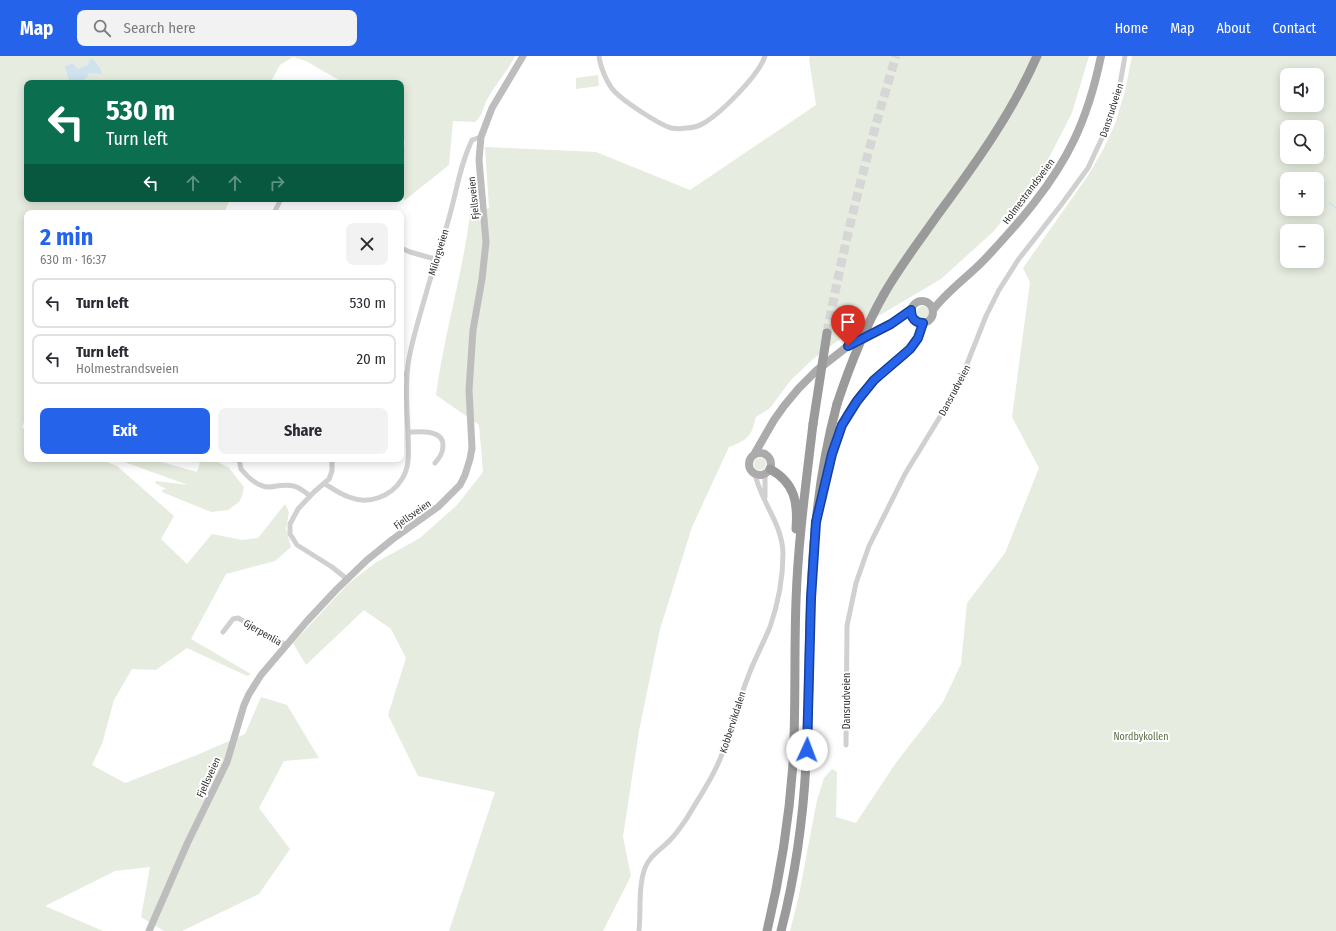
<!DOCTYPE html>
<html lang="en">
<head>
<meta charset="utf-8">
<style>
	:root { --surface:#fff; --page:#f2f2f3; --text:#2b2b33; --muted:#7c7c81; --line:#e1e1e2; --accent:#2563eb }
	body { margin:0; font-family:"Fira Sans Condensed",sans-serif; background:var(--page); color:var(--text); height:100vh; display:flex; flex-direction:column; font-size:15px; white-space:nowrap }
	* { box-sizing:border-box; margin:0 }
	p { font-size:13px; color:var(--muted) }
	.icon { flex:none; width:22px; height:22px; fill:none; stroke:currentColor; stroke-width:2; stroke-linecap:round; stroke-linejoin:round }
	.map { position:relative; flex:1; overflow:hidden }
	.drawer { position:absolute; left:24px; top:154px; width:380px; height:252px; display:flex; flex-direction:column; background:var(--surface); border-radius:8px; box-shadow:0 2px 10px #0003 }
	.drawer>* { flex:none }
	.top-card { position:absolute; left:24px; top:24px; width:380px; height:122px; border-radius:8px; box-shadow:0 2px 10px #0003; background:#0b6e4f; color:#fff; overflow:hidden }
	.buttons { position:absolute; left:1280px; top:12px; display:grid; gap:8px }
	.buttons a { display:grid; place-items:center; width:44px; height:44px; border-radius:8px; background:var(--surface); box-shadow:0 2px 10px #0003; font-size:20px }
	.pin { position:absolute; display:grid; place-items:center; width:34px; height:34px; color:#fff; margin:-41px -17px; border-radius:50% 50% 50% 0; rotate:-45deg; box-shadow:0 0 4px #0007 }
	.pin .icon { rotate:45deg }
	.me { position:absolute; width:44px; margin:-22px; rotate:2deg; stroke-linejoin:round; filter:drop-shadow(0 0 3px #0008) }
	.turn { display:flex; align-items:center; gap:14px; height:84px; padding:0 16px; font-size:18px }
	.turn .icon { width:52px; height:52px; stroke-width:2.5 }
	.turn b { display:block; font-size:28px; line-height:34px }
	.lanes { display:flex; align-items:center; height:38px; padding:0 16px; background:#0003; justify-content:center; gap:20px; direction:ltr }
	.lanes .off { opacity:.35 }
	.round { display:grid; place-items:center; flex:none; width:42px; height:42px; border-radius:8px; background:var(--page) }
	.overview { display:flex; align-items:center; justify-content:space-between; height:68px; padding:0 16px }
	h1 { font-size:24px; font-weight:700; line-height:30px; color:var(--accent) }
	.cta { display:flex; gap:8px; margin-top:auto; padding:8px 16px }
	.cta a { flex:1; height:46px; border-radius:8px; background:var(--accent); color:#fff; font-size:16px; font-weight:700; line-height:46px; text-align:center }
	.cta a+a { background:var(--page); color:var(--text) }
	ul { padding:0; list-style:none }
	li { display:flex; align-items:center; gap:12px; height:50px; margin:0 8px 6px; padding:0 8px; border:2px solid var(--line); border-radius:8px }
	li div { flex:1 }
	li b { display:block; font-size:15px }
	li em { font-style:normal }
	header { display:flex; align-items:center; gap:24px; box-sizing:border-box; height:56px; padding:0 20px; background:var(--accent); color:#fff }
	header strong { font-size:19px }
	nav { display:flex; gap:22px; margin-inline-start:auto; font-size:14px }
	.search { width:280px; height:36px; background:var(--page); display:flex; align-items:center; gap:10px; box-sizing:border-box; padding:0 14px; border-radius:8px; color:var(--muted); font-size:15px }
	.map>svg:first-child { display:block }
	.green { fill:#e6ecdf; fill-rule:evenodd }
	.water { fill:#cfe2ee }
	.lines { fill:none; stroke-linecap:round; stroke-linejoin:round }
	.stream { stroke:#cfe2ee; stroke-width:1.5 }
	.highway-tunnel { stroke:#d6d6d6; stroke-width:9; stroke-dasharray:9 4.5; stroke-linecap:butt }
	.street { stroke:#d0d0d0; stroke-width:5 }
	.secondary { stroke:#bdbdbd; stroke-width:7 }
	.primary { stroke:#ababab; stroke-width:8 }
	.highway { stroke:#9a9a9a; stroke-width:9 }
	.highway-bridge { stroke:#9a9a9a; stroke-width:9 }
	.route-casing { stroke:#184099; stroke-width:10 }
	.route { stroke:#2563eb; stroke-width:7 }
	.labels { text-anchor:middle; stroke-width:4; stroke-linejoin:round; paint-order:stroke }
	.street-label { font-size:10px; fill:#333; stroke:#fff }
	.park-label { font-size:10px; fill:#56703f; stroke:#fff }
</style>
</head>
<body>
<header>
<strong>Map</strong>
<div class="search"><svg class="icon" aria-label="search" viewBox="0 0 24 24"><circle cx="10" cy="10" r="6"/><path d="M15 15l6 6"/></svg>Search here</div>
<nav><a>Home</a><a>Map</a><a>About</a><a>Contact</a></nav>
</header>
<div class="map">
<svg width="1336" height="875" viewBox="0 0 1336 875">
	<rect width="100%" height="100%" fill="#fff"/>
	<!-- green -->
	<path class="green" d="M0 0H515C507 16 496 27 488 42 483 50 483 60 475 66L453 65 449 109 405 144 401 141V95L405 88 401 70V27H344L306 5 293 1 280 9 270 27H27V143H230L224 157H27V362H25L22 372 27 374V403H99L117 410 174 460 161 483 187 508 212 478 242 484 258 482 285 448 289 456 286 473 291 491 275 505 226 518 191 583 251 618 247 620 187 592 156 614 132 613 114 644 102 688 92 709 125 727 197 699 245 678 261 641 287 649 319 702 284 705 259 752 290 793 259 838 182 875H164L141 861 150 811 115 815 45 850 103 875H0Z
		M810 0H1089L1072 57 1042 115 993 176 941 223 843 281 813 303 791 324 770 352 756 361C751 381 748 384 729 391L692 471 660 573 639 675 623 781 631 820 603 875H449L495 736 418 720 388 659 406 602 391 573 364 554 306 609 293 587 348 528 375 507 420 482 457 449 483 416 479 369 436 339C444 279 462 220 470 159L489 152 485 91 596 96 690 134 816 49 809 3Z
		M1132 0H1336V875H790L799 839 817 744 824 722 832 713 837 716 836 761 856 767 895 708 943 646 961 608 967 547 1005 497 1039 412 1012 361 1030 226 1023 212 1087 121 1103 94 1115 68 1125 35ZM1287 19H1317V49H1287ZM1287 71H1317V101H1287ZM1287 123H1317V153H1287ZM1287 175H1317V205H1287Z
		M598 19 599 30 576 33V22Z
		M917 256a6 6 0 1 1 12 0a6 6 0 1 1-12 0Z
		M754 408a6 6 0 1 1 12 0a6 6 0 1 1-12 0Z
		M116 403H151L197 416 200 407 192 403H213L229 412 244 431 242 440 239 446 228 454 211 456 162 436V434L166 433 155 427 156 425 188 429Z"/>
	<!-- water -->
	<path class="water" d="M90 3H93C97 8 101 12 102 18L89 17 86 22 80 27H70L65 11 72 7 78 13 88 9Z"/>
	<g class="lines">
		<!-- stream -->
		<path class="stream" d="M1330 147 1336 152"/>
		<!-- highway-tunnel -->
		<path class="highway-tunnel" d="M827 277C845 182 868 92 896 0"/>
		<!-- street -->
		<path class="street" d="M599 0C600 10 607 28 615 36 625 46 658 68 671 72 676 73 681 73 686 72 692 72 699 70 704 67 721 57 759 19 765 0
			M274 157 281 143
			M401 192 410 196 435 203
			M401 318H407
			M408 376C419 376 443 373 443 389 443 397 440 401 435 407
			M239 403 241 413C246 419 255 428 263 430 267 432 271 431 276 430 292 428 297 429 310 440
			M332 403V415L329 423 314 436 298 453 290 468V478L297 489 332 511 347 523
			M325 428C333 433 340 438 349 441 368 449 391 441 402 423 411 409 408 392 408 376 407 355 405 330 408 309 410 293 415 277 419 262 428 230 437 200 447 169 456 140 459 111 472 84L481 81
			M765 441V418
			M223 576 233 563 238 562 286 589
			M846 689 847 570 856 527 869 490 905 418 949 346 963 318 986 260 999 234 1018 204 1061 149 1088 112 1108 69 1120 28 1125 0
			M639 875C641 855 638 831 645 812 650 799 662 793 671 783 677 777 682 769 687 762 699 741 714 721 722 698 731 672 738 646 748 621 754 604 763 588 770 571 778 548 783 521 783 497 782 467 761 446 755 418"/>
		<!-- secondary -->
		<path class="secondary" d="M149 875 187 788 227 706 244 649 249 638 261 619 307 565 337 533 367 504 393 483 438 451 460 429 465 419 470 403 472 392 469 334 473 274 482 223 486 186 479 104 481 81 492 52 523 0"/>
		<!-- primary -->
		<path class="primary" d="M911 256a11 11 0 1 1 22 0a11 11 0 1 1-22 0Z
			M933 254C948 234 968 221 985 203 1019 167 1053 128 1074 84 1087 57 1095 29 1101 0
			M749 408a11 11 0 1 1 22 0a11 11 0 1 1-22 0Z
			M755 397 774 364 784 350 799 332 816 315 848 290 891 267 911 254"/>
		<!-- highway -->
		<path class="highway" d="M884 238C900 210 920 184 939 157 976 107 1012 57 1037 0
			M830 405C837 371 855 341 881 318 892 308 906 300 915 287 919 281 921 274 923 267
			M770 413C795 427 798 446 796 473
			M767 875C780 821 789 764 793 708 796 654 794 599 796 545 798 486 806 427 813 368
			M781 875C795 821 803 764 806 708 810 653 808 597 811 542 813 477 820 411 837 348"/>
		<!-- highway-bridge -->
		<path class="highway-bridge" d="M837 348C850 309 864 273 884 238
			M813 368 827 277"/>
	</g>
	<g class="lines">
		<!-- route casing -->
		<g class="route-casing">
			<path id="route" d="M807 694 811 542 816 466 832 398 842 369 857 345 874 324 910 293 918 282 923 267C915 267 911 262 911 254L891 268 848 290"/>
		</g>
		<!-- route -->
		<use href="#route" class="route"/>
	</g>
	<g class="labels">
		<!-- street labels -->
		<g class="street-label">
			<text transform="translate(1111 54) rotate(-72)" y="4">Dansrudveien</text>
			<text transform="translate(1028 135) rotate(-53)" y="4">Holmestrandsveien</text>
			<text transform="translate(473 142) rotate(-96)" y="4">Fjellsveien</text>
			<text transform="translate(438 196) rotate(-73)" y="4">Milorgveien</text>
			<text transform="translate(954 334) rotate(-62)" y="4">Dansrudveien</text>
			<text transform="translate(412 458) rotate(-35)" y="4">Fjellsveien</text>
			<text transform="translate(263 576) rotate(30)" y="4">Gjerpenlia</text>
			<text transform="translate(846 645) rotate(-90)" y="4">Dansrudveien</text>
			<text transform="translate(732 666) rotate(-72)" y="4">Kobbervikdalen</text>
			<text transform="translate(208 721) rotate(-65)" y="4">Fjellsveien</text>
		</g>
		<!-- park labels -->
		<g class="park-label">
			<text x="1141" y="684">Nordbykollen</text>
		</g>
	</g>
</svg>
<div class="buttons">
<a><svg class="icon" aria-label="sound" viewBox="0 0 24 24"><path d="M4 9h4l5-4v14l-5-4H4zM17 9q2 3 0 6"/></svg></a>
<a><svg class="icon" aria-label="search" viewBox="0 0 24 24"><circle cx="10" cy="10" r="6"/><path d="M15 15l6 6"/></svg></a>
<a>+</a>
<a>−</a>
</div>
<div class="pin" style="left:848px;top:290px;background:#d93025"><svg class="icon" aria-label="arrive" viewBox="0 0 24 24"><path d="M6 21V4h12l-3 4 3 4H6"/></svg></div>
<svg class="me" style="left:807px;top:694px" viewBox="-20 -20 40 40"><circle r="19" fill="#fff"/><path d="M0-13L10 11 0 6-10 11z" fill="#2563eb"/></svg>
<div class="top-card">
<div class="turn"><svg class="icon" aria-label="left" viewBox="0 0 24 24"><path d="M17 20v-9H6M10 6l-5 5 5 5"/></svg><div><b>530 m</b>Turn left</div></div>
<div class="lanes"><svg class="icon" aria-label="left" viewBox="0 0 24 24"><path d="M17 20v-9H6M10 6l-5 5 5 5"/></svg><svg class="icon off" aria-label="ahead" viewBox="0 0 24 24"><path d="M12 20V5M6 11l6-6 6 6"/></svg><svg class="icon off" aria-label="ahead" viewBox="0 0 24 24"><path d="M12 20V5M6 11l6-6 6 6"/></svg><svg class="icon off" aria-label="right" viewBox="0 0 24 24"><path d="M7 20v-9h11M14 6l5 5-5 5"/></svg></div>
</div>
<section class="drawer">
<div class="overview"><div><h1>2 min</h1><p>630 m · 16:37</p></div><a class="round"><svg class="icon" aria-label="close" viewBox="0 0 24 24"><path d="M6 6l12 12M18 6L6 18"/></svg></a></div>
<ul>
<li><svg class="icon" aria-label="left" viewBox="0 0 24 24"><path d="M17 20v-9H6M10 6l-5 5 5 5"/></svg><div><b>Turn left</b></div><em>530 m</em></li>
<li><svg class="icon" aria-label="left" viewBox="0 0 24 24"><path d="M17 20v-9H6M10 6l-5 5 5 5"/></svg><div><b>Turn left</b><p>Holmestrandsveien</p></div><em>20 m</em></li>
</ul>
<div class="cta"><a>Exit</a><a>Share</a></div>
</section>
</div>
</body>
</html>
